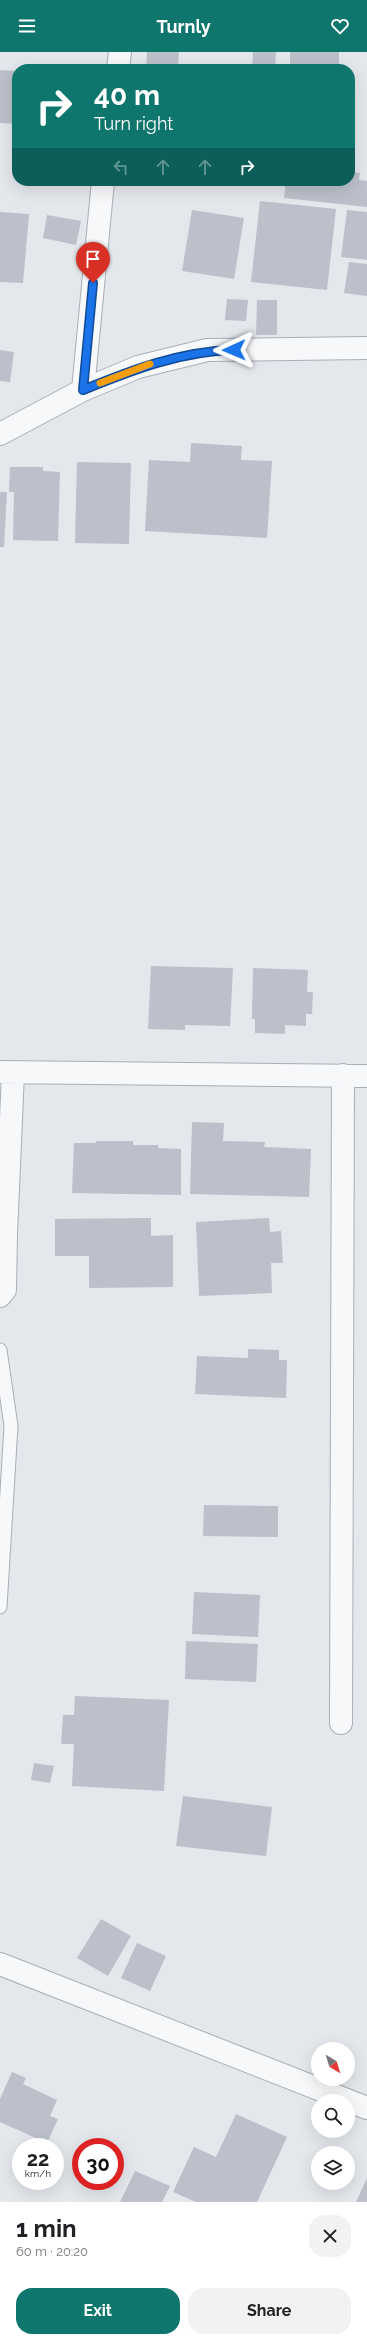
<!DOCTYPE html>
<html lang="en">
<head>
<meta charset="utf-8">
<style>
	:root { --surface:#fff; --page:#f2f2f2; --text:#202124; --muted:#757577; --accent:#0f766e }
	body { margin:0; font-family:Raleway,sans-serif; background:var(--page); color:var(--text); height:100vh; display:flex; flex-direction:column; font-size:15px; white-space:nowrap }
	* { box-sizing:border-box; margin:0 }
	p { font-size:13px; color:var(--muted) }
	.icon { flex:none; width:22px; height:22px; fill:none; stroke:currentColor; stroke-width:2; stroke-linecap:round; stroke-linejoin:round }
	.map { position:relative; height:2150px; overflow:hidden }
	.panel { display:flex; flex-direction:column; background:var(--surface); flex:1 }
	.panel>* { flex:none }
	.hud { position:absolute; left:12px; top:12px; width:343px; height:122px; border-radius:16px; box-shadow:0 4px 16px #0002; background:#0f766e; color:#fff; overflow:hidden }
	.needle { width:26px; rotate:142deg }
	.tools { position:absolute; left:311px; top:1990px; display:grid; gap:8px }
	.tools a { display:grid; place-items:center; width:44px; height:44px; border-radius:50%; background:var(--surface); box-shadow:0 4px 16px #0002; font-size:20px }
	.speed { position:absolute; left:12px; top:2086px; display:flex; gap:8px; font-size:20px; font-weight:700; text-align:center }
	.speed>* { display:grid; place-content:center; width:52px; height:52px; border-radius:50%; background:var(--surface); box-shadow:0 4px 16px #0002; line-height:1 }
	.speed small { font-size:10px; font-weight:400 }
	.speed .limit { border:6px solid #d22; background:#fff; color:#111 }
	.pin { position:absolute; display:grid; place-items:center; width:34px; height:34px; color:#fff; margin:-41px -17px; border-radius:50% 50% 50% 0; rotate:-45deg; box-shadow:0 0 4px #0007 }
	.pin .icon { rotate:45deg }
	.me { position:absolute; width:44px; margin:-22px; rotate:269deg; stroke-linejoin:round; filter:drop-shadow(0 0 3px #0008) }
	.turn { display:flex; align-items:center; gap:14px; height:84px; padding:0 16px; font-size:18px }
	.turn .icon { width:52px; height:52px; stroke-width:2.5 }
	.turn b { display:block; font-size:28px; line-height:34px }
	.lanes { display:flex; align-items:center; height:38px; padding:0 16px; background:#0003; justify-content:center; gap:20px; direction:ltr }
	.lanes .off { opacity:.35 }
	.round { display:grid; place-items:center; flex:none; width:42px; height:42px; border-radius:16px; background:var(--page) }
	.headline { display:flex; align-items:center; justify-content:space-between; height:68px; padding:0 16px }
	h1 { font-size:24px; font-weight:700; line-height:30px }
	.action { display:flex; gap:8px; margin-top:auto; padding:8px 16px }
	.action a { flex:1; height:46px; border-radius:16px; background:var(--accent); color:#fff; font-size:16px; font-weight:700; line-height:46px; text-align:center }
	.action a+a { background:var(--page); color:var(--text) }
	header { display:flex; justify-content:space-between; align-items:center; height:52px; padding:0 16px; background:var(--accent); color:#fff; font-size:18px; font-weight:700 }
	.map>svg:first-child { display:block }
	.building { fill:#bbc0ca }
	.lines { fill:none; stroke-linecap:round; stroke-linejoin:round }
	.service-casing { stroke:#a9aeb7; stroke-width:15 }
	.minor-casing { stroke:#a9aeb7; stroke-width:24 }
	.service { stroke:#f7f8fa; stroke-width:13 }
	.minor { stroke:#f7f8fa; stroke-width:22 }
	.route-casing { stroke:#114b97; stroke-width:10 }
	.route { stroke:#1a73e8; stroke-width:7 }
	.slow { stroke:#f59e0b; stroke-width:7 }
</style>
</head>
<body>
<header><svg class="icon" aria-label="menu" viewBox="0 0 24 24"><path d="M4 6h16M4 12h16M4 18h16"/></svg>Turnly<svg class="icon" aria-label="heart" viewBox="0 0 24 24"><path d="M12 20l-8-8c-3-5 5-10 8-4 3-6 11-1 8 4z"/></svg></header>
<div class="map">
<svg width="367" height="2150" viewBox="0 0 367 2150">
	<rect width="100%" height="100%" fill="#e4e7ec"/>
	<!-- building -->
	<path class="building" d="M147 0H179L178 15 195 17H146Z
		M253 0H276L275 17H252Z
		M290 0H339V17H290Z
		M0 18 17 19V72L0 71Z
		M350 120 360 121 359 128 367 129V155L284 146 286 129H350Z
		M260 149 336 157 327 238 251 230Z
		M192 158 244 166 234 227 182 219Z
		M347 158 367 160V208L341 205Z
		M0 160 29 162 23 231 0 230Z
		M47 163 81 169 76 193 43 186Z
		M349 210 367 212V244L344 241Z
		M227 247 248 248 246 269 225 268Z
		M257 248H277V283H256Z
		M0 298 14 300 10 330 0 329Z
		M191 391 242 394 241 408 272 409 267 486 145 479 149 408 190 410Z
		M77 410 131 411 129 492 75 491Z
		M10 415H43V419L60 420 58 489 13 488 14 440H9Z
		M0 440H7L4 495H0Z
		M151 914 233 916 230 974 185 973V978L148 977Z
		M253 916 308 918 307 940H313L312 962H306V974L285 973V982L255 981V967H252Z
		M192 1070 224 1071 223 1089 265 1090 264 1095 311 1097 309 1145 190 1142Z
		M96 1089H133V1093H158V1096L181 1097V1143L72 1141 74 1091H96Z
		M151 1166V1184L173 1183V1235L89 1236V1204H55V1167Z
		M269 1166 270 1180 281 1179 283 1211H271L272 1241 199 1244 196 1170Z
		M248 1297 279 1298V1308H287L286 1346 195 1342 197 1304 248 1306Z
		M204 1453 278 1454V1485L203 1484Z
		M194 1540 260 1543 258 1585 192 1582Z
		M186 1589 258 1592 256 1630 185 1627Z
		M75 1644 169 1648 164 1739 72 1734 74 1692H61L63 1663H74Z
		M34 1711 54 1714 50 1731 31 1728Z
		M183 1744 272 1755 266 1804 176 1794Z
		M101 1867 131 1884 108 1924 77 1906Z
		M137 1891 166 1904 150 1939 121 1926Z
		M12 2020 26 2026 23 2032 57 2048 50 2064 58 2067 47 2091 0 2070V2047Z
		M236 2062 287 2085 257 2150H196L173 2140 194 2095 216 2105Z
		M135 2119 170 2134 162 2150H120Z
		M367 2126V2150H356Z"/>
	<g class="lines">
		<!-- service casing -->
		<g class="service-casing">
			<path id="service" d="M0 1298 11 1374 0 1555"/>
		</g>
		<!-- minor casing -->
		<g class="minor-casing">
			<path id="minor" d="M118 17 120 0
				M83 338 103 129
				M0 382 83 338 138 315 207 298 367 296
				M0 1020 367 1024
				M0 1244 5 1238 6 1182 13 1021
				M341 1671 343 1023
				M0 1912 367 2056"/>
		</g>
		<!-- service -->
		<use href="#service" class="service"/>
		<!-- minor -->
		<use href="#minor" class="minor"/>
	</g>
	<g class="lines">
		<!-- route casing -->
		<g class="route-casing">
			<path id="route" d="M93 231 83 338C132 318 181 299 234 298"/>
		</g>
		<!-- route -->
		<use href="#route" class="route"/>
		<!-- slow -->
		<path class="slow" d="M100 331 150 312"/>
	</g>
</svg>
<div class="tools">
<a><svg class="needle" viewBox="-14 -14 28 28"><path d="M0-13l5 13h-10z" fill="#e53935"/><path d="M0 13l5-13h-10z" fill="#757577"/></svg></a>
<a><svg class="icon" aria-label="search" viewBox="0 0 24 24"><circle cx="10" cy="10" r="6"/><path d="M15 15l6 6"/></svg></a>
<a><svg class="icon" aria-label="layers" viewBox="0 0 24 24"><path d="M12 4l9 5-9 5-9-5zM3 14l9 5 9-5"/></svg></a>
</div>
<div class="speed"><div>22<small>km/h</small></div><div class="limit">30</div></div>
<div class="pin" style="left:93px;top:231px;background:#d93025"><svg class="icon" aria-label="arrive" viewBox="0 0 24 24"><path d="M6 21V4h12l-3 4 3 4H6"/></svg></div>
<svg class="me" style="left:234px;top:298px" viewBox="-20 -20 40 40"><path d="M0-17L14 15 0 8-14 15z" fill="#1a73e8" stroke="#fff" stroke-width="4"/></svg>
<div class="hud">
<div class="turn"><svg class="icon" aria-label="right" viewBox="0 0 24 24"><path d="M7 20v-9h11M14 6l5 5-5 5"/></svg><div><b>40 m</b>Turn right</div></div>
<div class="lanes"><svg class="icon off" aria-label="left" viewBox="0 0 24 24"><path d="M17 20v-9H6M10 6l-5 5 5 5"/></svg><svg class="icon off" aria-label="ahead" viewBox="0 0 24 24"><path d="M12 20V5M6 11l6-6 6 6"/></svg><svg class="icon off" aria-label="ahead" viewBox="0 0 24 24"><path d="M12 20V5M6 11l6-6 6 6"/></svg><svg class="icon" aria-label="right" viewBox="0 0 24 24"><path d="M7 20v-9h11M14 6l5 5-5 5"/></svg></div>
</div>
</div>
<section class="panel">
<div class="headline"><div><h1>1 min</h1><p>60 m · 20:20</p></div><a class="round"><svg class="icon" aria-label="close" viewBox="0 0 24 24"><path d="M6 6l12 12M18 6L6 18"/></svg></a></div>
<div class="action"><a>Exit</a><a>Share</a></div>
</section>
</body>
</html>
